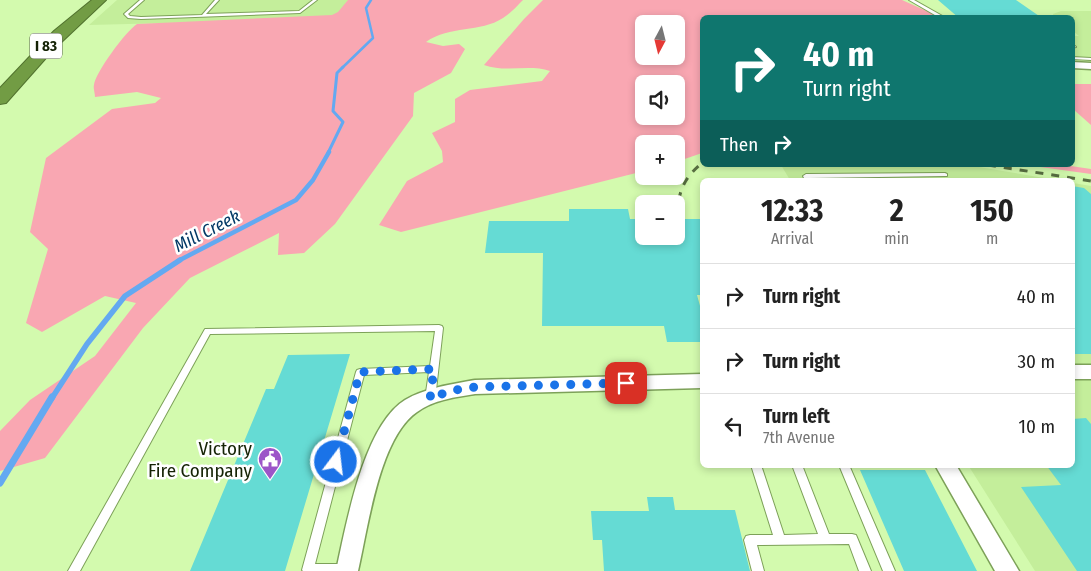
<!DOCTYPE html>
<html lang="en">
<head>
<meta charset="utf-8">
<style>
	:root { --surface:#fff; --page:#f6f6f6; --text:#222; --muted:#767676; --line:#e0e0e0 }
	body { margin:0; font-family:"Fira Sans Condensed",sans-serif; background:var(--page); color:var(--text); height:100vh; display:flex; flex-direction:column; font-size:19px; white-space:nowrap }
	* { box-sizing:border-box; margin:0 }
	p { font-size:16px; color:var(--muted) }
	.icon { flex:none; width:28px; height:28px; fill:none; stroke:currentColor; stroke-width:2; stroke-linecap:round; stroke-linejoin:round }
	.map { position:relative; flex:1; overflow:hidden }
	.panel { position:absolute; left:700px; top:178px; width:375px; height:290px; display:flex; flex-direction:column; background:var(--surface); border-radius:8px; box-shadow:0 2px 8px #0003 }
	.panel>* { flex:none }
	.guide { position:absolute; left:700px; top:15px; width:375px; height:152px; border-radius:8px; box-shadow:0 2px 8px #0003; background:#0f766e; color:#fff; overflow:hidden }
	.needle { width:32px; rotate:187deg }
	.fabs { position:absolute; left:635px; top:15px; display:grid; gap:10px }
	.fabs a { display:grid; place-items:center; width:50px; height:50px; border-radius:8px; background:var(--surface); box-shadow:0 2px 8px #0003; font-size:25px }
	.pin { position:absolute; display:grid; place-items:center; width:42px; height:42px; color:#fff; margin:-21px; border-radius:10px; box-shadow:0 2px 8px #0006 }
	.me { position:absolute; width:55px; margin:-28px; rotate:15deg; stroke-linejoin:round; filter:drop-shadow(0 0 4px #0008) }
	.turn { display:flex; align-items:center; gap:18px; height:105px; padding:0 20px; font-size:22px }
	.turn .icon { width:65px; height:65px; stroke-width:2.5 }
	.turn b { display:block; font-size:35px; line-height:42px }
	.then { display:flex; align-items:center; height:48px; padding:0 20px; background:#0003; gap:10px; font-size:19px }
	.eta { display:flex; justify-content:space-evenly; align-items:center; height:85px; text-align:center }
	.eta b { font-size:30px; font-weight:700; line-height:35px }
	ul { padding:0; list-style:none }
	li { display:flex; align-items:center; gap:15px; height:65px; padding:0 20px; border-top:1px solid var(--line) }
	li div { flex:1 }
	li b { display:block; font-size:19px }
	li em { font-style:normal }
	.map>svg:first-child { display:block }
	.built { fill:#c4ee9b }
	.green { fill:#f9a7b2; fill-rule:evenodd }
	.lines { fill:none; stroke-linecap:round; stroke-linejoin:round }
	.stream-far4 { stroke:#63a9f1; stroke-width:2.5 }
	.stream-far3 { stroke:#63a9f1; stroke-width:3 }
	.stream-far2 { stroke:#63a9f1; stroke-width:4.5 }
	.stream-far1 { stroke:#63a9f1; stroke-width:5.5 }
	.stream { stroke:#63a9f1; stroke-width:7 }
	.building { fill:#65dbd4 }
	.service-casing { stroke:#7da159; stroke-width:2 }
	.minor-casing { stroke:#7da159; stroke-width:3 }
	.motorway-casing { stroke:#51722e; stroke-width:2 }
	.service { fill:#fff; fill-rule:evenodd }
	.minor { fill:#fff; fill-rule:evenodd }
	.motorway { fill:#729c44; fill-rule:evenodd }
	.rail { stroke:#586f41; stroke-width:3; stroke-dasharray:8 8; stroke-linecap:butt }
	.route { stroke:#1a73e8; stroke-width:9; stroke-dasharray:0 16.2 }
	.labels { text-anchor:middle; stroke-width:5; stroke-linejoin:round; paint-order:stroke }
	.shield { fill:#fff; stroke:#5b6550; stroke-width:1 }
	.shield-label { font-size:15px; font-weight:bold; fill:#152305 }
	.water-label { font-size:18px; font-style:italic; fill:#033966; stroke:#fff }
	.near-poi-label { font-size:19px; fill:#152305; stroke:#fff; text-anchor:end }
</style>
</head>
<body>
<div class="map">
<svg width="1091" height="571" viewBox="0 0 1091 571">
	<rect width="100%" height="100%" fill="#d3faae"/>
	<!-- built -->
	<path class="built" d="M117 0H368L369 18 89 25Z
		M1061 11H1091V57H1073V36H1079L1073 31 1072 18 1054 17 1053 14Z
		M781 165H967L1056 180H790Z
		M1073 183 1091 186V571H1035L968 465H1072Z"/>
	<!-- green -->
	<path class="green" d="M348 0H523C517 6 510 14 503 18 480 33 450 25 426 42L443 46 459 44 465 49 451 73 414 93 413 116 335 224 304 253 278 255 279 233 190 278 143 328 45 458 0 471V431L30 400 95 356 136 303 105 296 42 332 26 323 48 249 30 232 46 158 112 109 155 103 161 98 137 92 95 97C95 93 93 88 94 85 95 73 126 31 137 24L332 15 338 12Z
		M543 0H902L940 17 702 18V153L676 162V144H644V171L401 232 379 225 407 181 443 162 442 151 432 133 455 122V99L470 90 542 81 550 71C529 64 505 73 484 65L524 19ZM644 24H676V56H644ZM644 84H676V116H644Z
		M1073 84H1091V125L1073 109Z
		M1026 165H1064L1091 169V174Z"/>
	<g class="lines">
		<!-- stream-far4 -->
		<path class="stream-far4" d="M342 68 373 38 366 8 371 0"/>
		<!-- stream-far3 -->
		<path class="stream-far3" d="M328 153 343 122 333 111 337 73 343 67"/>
		<!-- stream-far2 -->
		<path class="stream-far2" d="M178 261 296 200 313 180 329 152"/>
		<!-- stream-far1 -->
		<path class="stream-far1" d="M52 398 87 344 125 296 180 260"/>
		<!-- stream -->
		<path class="stream" d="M0 483 52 397"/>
	</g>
	<!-- building -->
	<path class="building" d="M938 0H1016L1042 18H959Z
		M1072 186 1084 188 1091 194V354H1072Z
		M569 209H628L630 219H644V236H676V219H702V295H697L702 313V342H667L664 326H542L543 253H485L489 221H569Z
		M350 354 285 571H190L266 389H274L288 355Z
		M1086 418 1091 424V571H1077L1021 487 1061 485 1046 465H1072V419Z
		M860 470H925L977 571H904Z
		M647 497H673L675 510H735L750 571H604L602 540H593L591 511H649Z"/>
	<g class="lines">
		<!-- service casing -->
		<g class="service-casing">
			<path id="service" d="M140 0H144L128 14 130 16 141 17 202 15 215 0H219L206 14 299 11 313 0H317L300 13 141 19 128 18 124 14Z
				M909 0H914L946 18H940Z
				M1072 46H1075L1076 47 1072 48Z
				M1072 57 1091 58V60L1072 59Z
				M945 173 947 174V176L810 178 811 180H805L803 176 806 174Z
				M439 325 442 326 443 328 435 399 433 402 430 403 427 402 425 399 429 372 364 375 315 564H345L349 566 350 571H303L302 570 356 372 357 370 360 369 430 366 435 331 210 334 80 571H68L205 329Z
				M751 465H761L784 535 818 534 792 465H802L829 534H852L856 535 871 571H859L849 544 757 545 764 571H752L744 540 746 536 750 535H773Z
				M839 465H849L895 571H883Z"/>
		</g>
		<!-- minor casing -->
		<g class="minor-casing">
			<path id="minor" d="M1072 62 1091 63V69L1072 68Z
				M1072 365H1091V379H1072Z
				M702 374V388L475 394C456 397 433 400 417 412 379 438 368 528 358 571H336C346 526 363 426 405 400 425 388 452 384 475 380Z
				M935 465H956L1019 571H995Z"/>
		</g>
		<!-- motorway casing -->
		<g class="motorway-casing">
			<path id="motorway" d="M92 0H106L53 50 6 103 0 104V88L54 31Z"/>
		</g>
		<!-- service -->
		<use href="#service" class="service"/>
		<!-- minor -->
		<use href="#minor" class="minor"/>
		<!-- motorway -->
		<use href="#motorway" class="motorway"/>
		<!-- rail -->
		<path class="rail" d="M988 165 1091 181
			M679 216C676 193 685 177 702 163"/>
	</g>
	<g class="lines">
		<!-- route -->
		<path class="route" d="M336 462 360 372 434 369 430 399 449 391 475 387 626 383"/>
	</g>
	<!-- icons -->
	<defs>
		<g id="civic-pin" transform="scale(1.25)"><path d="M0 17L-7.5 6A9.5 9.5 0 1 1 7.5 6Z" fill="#9c55c8" stroke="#fff"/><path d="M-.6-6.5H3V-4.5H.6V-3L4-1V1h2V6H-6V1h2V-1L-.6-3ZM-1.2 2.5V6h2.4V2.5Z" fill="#fff"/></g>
	</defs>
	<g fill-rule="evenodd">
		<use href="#civic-pin" x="270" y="459"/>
	</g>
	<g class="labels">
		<!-- shield labels -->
		<rect class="shield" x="30" y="33.5" width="32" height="25" rx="4"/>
		<g class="shield-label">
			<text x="46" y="51">I 83</text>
		</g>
		<!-- water labels -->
		<g class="water-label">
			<text transform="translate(207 231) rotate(-27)" y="6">Mill Creek</text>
		</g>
		<!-- near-poi labels -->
		<g class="near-poi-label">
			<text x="252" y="455">Victory<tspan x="252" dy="22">Fire Company</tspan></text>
		</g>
	</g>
</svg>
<div class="fabs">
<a><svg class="needle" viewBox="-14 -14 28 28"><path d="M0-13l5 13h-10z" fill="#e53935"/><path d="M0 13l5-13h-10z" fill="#767676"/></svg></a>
<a><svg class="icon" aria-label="sound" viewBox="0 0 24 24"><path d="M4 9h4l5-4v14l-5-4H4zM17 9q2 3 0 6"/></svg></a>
<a>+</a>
<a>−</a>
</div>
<div class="pin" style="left:626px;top:383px;background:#d93025"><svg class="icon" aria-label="arrive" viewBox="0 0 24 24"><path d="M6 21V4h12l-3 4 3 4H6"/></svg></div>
<svg class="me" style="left:336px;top:462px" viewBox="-20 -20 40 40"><circle r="17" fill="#1a73e8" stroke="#fff" stroke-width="3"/><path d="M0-11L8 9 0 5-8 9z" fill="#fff"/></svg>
<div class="guide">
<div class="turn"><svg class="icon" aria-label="right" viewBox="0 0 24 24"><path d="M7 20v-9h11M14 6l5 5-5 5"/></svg><div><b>40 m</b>Turn right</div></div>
<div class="then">Then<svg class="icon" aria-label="right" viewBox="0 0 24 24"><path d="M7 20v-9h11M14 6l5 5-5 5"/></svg></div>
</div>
<section class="panel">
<div class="eta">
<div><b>12:33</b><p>Arrival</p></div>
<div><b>2</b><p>min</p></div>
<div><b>150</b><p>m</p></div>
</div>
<ul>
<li><svg class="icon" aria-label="right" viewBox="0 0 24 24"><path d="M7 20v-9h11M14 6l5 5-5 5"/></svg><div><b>Turn right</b></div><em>40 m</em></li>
<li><svg class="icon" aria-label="right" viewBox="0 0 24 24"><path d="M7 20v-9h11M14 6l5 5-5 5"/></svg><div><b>Turn right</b></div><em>30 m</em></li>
<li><svg class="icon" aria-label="left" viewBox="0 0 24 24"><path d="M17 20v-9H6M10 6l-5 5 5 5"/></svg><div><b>Turn left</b><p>7th Avenue</p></div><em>10 m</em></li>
</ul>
</section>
</div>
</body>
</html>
